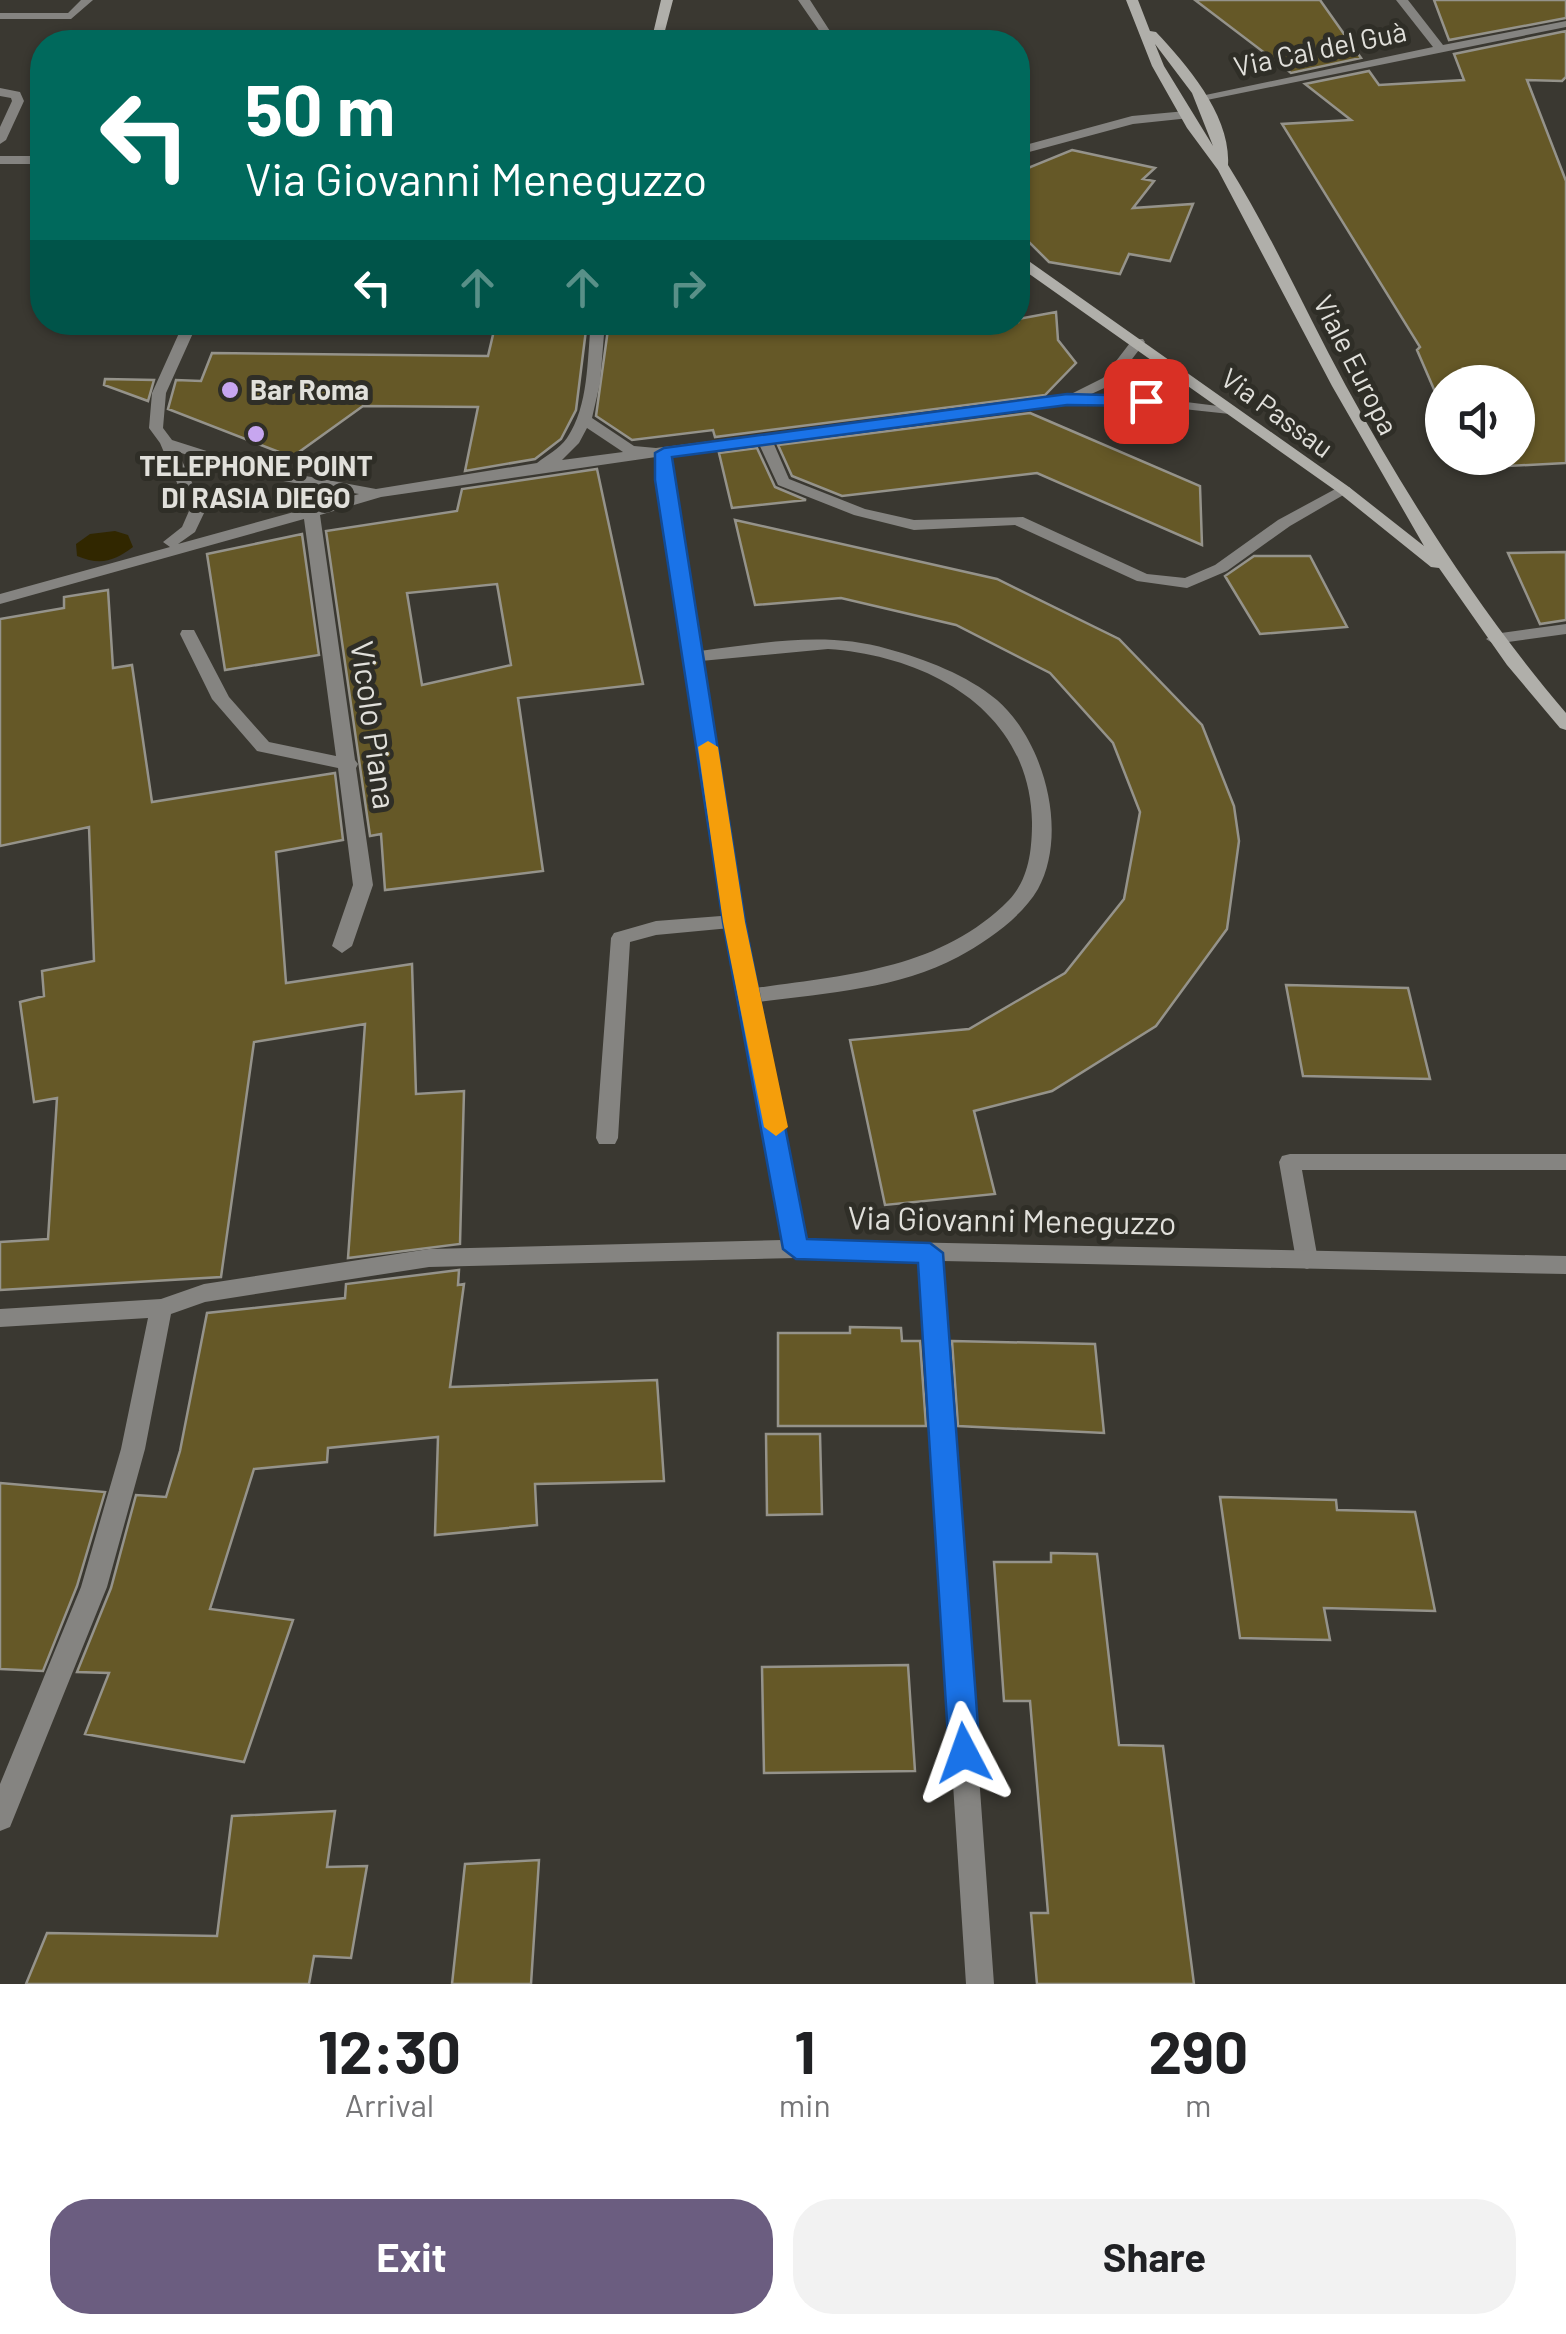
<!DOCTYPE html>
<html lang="en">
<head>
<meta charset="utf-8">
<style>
	:root { --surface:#fff; --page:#f2f2f2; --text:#202124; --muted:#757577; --accent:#6b5d80 }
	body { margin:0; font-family:Barlow,sans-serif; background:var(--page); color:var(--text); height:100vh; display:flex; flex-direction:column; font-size:38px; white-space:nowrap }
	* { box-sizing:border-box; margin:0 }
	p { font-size:32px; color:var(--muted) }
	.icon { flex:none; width:55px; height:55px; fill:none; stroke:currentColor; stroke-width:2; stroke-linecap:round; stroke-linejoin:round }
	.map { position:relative; height:1984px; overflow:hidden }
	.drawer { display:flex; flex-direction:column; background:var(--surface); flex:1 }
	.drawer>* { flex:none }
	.guide { position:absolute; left:30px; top:30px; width:1000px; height:305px; border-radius:40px; box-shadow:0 2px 8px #0004; background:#00695c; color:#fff; overflow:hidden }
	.controls { position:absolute; left:1425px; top:365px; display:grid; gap:20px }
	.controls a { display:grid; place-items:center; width:110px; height:110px; border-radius:50%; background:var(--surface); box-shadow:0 2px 8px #0004; font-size:50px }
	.pin { position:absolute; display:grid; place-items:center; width:85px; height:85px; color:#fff; margin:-42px; border-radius:20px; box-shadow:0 5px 15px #0006 }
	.me { position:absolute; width:110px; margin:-55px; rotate:356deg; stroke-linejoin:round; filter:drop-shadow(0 0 8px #0008) }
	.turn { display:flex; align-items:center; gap:35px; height:210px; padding:0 50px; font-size:45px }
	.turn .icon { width:130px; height:130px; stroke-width:2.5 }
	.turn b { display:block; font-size:70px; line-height:85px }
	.lanes { display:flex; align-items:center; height:95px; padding:0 50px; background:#0003; justify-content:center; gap:50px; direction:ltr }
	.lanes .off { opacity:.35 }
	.eta { display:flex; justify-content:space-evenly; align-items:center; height:170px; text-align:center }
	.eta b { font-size:60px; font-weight:700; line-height:70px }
	.cta { display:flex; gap:20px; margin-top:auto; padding:20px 50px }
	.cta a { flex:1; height:115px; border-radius:40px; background:var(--accent); color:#fff; font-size:40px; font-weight:700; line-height:115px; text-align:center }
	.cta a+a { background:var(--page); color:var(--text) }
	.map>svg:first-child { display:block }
	.water { fill:#312700 }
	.building { fill:#655827; stroke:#95938b; stroke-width:2.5; fill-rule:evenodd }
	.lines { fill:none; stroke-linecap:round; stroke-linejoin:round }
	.lane { fill:#858481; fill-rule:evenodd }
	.street { fill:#858481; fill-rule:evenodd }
	.secondary { fill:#b0afaa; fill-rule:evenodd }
	.route { fill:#1a73e8; stroke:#114b97; stroke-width:2.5 }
	.slow { fill:#f59e0b }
	.poi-dot { fill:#c7a6f0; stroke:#2f2e27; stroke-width:4 }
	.labels { text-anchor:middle; stroke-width:10; stroke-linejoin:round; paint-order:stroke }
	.far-street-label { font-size:28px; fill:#e1e0db; stroke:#2f2e27 }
	.far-poi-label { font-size:28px; font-weight:bold; fill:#e1e0db; stroke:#2f2e27; text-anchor:start }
	.street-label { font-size:32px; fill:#e1e0db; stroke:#2f2e27 }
</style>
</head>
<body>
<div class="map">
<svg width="1566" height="1984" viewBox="0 0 1566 1984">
	<rect width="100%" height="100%" fill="#3a3831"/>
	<!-- water -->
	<path class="water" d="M115 531 128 535 133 547C114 561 101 566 77 556L76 544 90 534Z"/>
	<!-- building -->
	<path class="building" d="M1195 0H1320L1361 58 1291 73Z
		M1434 0H1566V18L1449 40Z
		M1566 31V77L1562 81 1527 80 1566 181V463L1470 468 1465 458H1518V382H1442V408L1417 350 1420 347 1282 124 1351 120 1305 84 1369 71 1379 85 1464 80 1454 54Z
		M1072 150 1155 168 1143 179 1154 181 1133 208 1193 204 1170 261 1129 254 1120 274 1049 262 1025 238 1018 236V172Z
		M1056 312 1058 340 1076 363 1045 395 715 437 713 430 632 440 596 416 609 322H1018V319Z
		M496 322H587L576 410 561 439 535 459 465 471 478 407 363 406 292 457 168 409 176 380 201 381 212 353 488 356Z
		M105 379 154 380 148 401 104 385Z
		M1030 413 1200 486 1202 545 1037 473 842 496 792 476 778 445Z
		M757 448 775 487 806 500 732 508 719 453Z
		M597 469 643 684 518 698 543 871 385 890 381 834 370 836 326 531 457 511 462 489ZM497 584 511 665 422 685 407 593Z
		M735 520 997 579 1119 639 1202 725 1234 806 1239 841 1227 929 1156 1026 1052 1091 974 1111 995 1194 885 1205 850 1040 969 1029 1065 973 1124 899 1140 812 1113 743 1050 673 956 625 841 598 755 605Z
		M302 534 319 655 225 670 207 554Z
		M1566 552V620L1540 624 1508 553Z
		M1254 556H1310L1347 627 1260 634 1225 576Z
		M108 590 113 668 132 665 152 802 335 773 343 840 276 852 286 983 412 964 416 1094 464 1091 460 1244 348 1258 365 1024 254 1042 221 1277 0 1290V1242L48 1239 57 1098 34 1102 20 1002 44 996 42 971 94 961 89 827 0 846V619L64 608V597Z
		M1286 985 1408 988 1430 1079 1303 1076Z
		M459 1270 458 1285 464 1284 450 1387 657 1380 664 1481 535 1484 537 1525 435 1535 438 1437 328 1448 327 1462 254 1469 210 1609 293 1620 244 1762 85 1734 109 1673 77 1672 111 1588 136 1495 166 1497 180 1451 207 1313 345 1298 346 1284Z
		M850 1327 901 1328 902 1341H920L926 1426H778V1333H850Z
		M952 1341 1095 1344 1104 1433 958 1426Z
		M766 1434H820L822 1514 767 1515Z
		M0 1483 105 1492 77 1586 43 1671 0 1669Z
		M1220 1497 1336 1500 1337 1510 1415 1512 1435 1611 1324 1608 1330 1640 1240 1638Z
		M1051 1553 1097 1554 1119 1745 1163 1746 1194 1984H1037L1031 1913H1048L1030 1701H1004L994 1562H1051Z
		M908 1665 915 1771 764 1773 762 1667Z
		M335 1811 327 1867 367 1866 351 1958 314 1956 309 1984H26L47 1933 217 1936 232 1816Z
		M539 1860 531 1984H452L465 1864Z"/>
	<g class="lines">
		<!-- lane -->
		<path class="lane" d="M798 0H810L837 42H827Z
			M734 915 741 917 744 922 741 927 656 935 630 942 618 1138 615 1144H599L596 1138 611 938 614 933 656 921Z
			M1290 1154H1566V1170H1302L1318 1260 1315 1266 1307 1269 1299 1266 1296 1260 1279 1162 1282 1156Z"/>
		<!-- street -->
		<path class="street" d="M81 0H93L71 19H0V13H68Z
			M1396 0H1408L1443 45 1566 21V27L1202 101 1196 97 1433 47Z
			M0 88 20 92 24 101 6 140 0 144V127L12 101 11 98 0 96Z
			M1186 111 1192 115 1190 118 1133 124 1018 155V147L1132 116Z
			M0 156H42V164H0Z
			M184 322H198L166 393 163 428 172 440 257 467 376 489 537 463C547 455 559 449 567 438 589 406 587 359 591 322H605L600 383 592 418 634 446 656 448 1067 396 1103 378 1133 339H1143L1145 342 1113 384 1087 396 1146 397 1234 408 1241 412 1239 415 1146 405 1067 404 773 442 789 479 865 509 914 520 1023 517 1147 574 1185 578 1215 565 1278 520 1339 487H1349L1352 490 1290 526 1227 571 1187 588 1137 581 1015 525 914 530 854 515 778 485 759 444 672 455V480L700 651C762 643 826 631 888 649 925 659 967 675 997 700 1044 741 1069 832 1038 889 1021 918 987 941 958 957 899 989 825 993 759 1002L805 1240 1566 1256V1274L942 1261 994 1984H966L919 1261 796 1258 429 1267 205 1302 171 1314 145 1449 107 1587 10 1827 0 1831V1784L81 1587 121 1449 148 1318 0 1327V1309L161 1299 204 1284 429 1249 783 1240 724 922 656 480V457L381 497 320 515 355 760 358 764 356 768 373 885 352 946 342 953 332 946 353 885 338 768 257 751 212 699 180 634 182 630H194L229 697 269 742 336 756 304 519 0 604V594L170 547 163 542 182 527 189 511 160 443 149 428 152 393ZM587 428 623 452 562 460 579 443ZM178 452 254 476 359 494 178 544 195 532 205 511ZM828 649C928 656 1030 710 1032 822 1032 850 1029 879 1009 900 941 969 847 975 756 988L701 661Z
			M1566 624V634L1494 644 1486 639 1494 634Z"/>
		<!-- secondary -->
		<path class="secondary" d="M661 0H673L662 42H651Z
			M1126 0H1138L1150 31 1156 32C1188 66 1231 116 1228 165 1272 235 1306 313 1346 386 1410 502 1480 612 1566 713V730L1560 728 1507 665 1439 568 1431 567 1339 493 1018 266V256L1023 257 1349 487 1424 546 1332 386 1218 170 1187 128 1152 66ZM1155 44 1192 93 1213 146 1164 66Z"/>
	</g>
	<!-- route -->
	<path class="route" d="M1067 394 1146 396 1154 401 1146 406 1067 405 672 457 745 922 807 1239 930 1243 943 1253 980 1753 975 1763 964 1768 954 1763 949 1753 918 1263 796 1259 783 1249 723 922 655 480V453L664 448Z"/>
	<!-- slow -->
	<path class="slow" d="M708 741 718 747 745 922 788 1127 776 1136 764 1127 723 922 698 747Z"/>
	<!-- markers -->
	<g class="poi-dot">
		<circle cx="230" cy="390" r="10"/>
		<circle cx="256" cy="434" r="10"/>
	</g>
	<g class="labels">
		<!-- far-street labels -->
		<g class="far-street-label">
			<text transform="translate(1320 49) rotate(-12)" y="10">Via Cal del Guà</text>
			<text transform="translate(1356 365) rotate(63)" y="10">Viale Europa</text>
			<text transform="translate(1277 413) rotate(36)" y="10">Via Passau</text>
		</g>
		<!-- far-poi labels -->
		<g class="far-poi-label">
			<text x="250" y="400">Bar Roma</text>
			<text x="256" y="476" text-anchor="middle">TELEPHONE POINT<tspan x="256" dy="32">DI RASIA DIEGO</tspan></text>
		</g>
		<!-- street labels -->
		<g class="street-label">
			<text transform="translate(373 725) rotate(82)" y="11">Vicolo Piana</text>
			<text transform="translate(1012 1221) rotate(1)" y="11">Via Giovanni Meneguzzo</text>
		</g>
	</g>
</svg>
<div class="controls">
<a><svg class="icon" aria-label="sound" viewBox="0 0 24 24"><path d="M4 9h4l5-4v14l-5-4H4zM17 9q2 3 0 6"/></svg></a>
</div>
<div class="pin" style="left:1146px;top:401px;background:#d93025"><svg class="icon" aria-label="arrive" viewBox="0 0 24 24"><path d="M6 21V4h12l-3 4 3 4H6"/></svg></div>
<svg class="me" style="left:964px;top:1753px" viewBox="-20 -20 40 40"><path d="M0-17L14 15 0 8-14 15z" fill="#1a73e8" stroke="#fff" stroke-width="4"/></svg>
<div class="guide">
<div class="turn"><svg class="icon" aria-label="left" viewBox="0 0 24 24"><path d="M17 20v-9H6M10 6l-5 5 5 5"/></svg><div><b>50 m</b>Via Giovanni Meneguzzo</div></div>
<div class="lanes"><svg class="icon" aria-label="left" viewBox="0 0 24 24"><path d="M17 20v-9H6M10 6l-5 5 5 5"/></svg><svg class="icon off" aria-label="ahead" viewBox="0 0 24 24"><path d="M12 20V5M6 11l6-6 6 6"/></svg><svg class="icon off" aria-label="ahead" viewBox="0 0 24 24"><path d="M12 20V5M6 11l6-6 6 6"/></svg><svg class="icon off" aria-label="right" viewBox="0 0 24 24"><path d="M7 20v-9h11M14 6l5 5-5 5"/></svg></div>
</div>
</div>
<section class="drawer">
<div class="eta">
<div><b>12:30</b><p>Arrival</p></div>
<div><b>1</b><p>min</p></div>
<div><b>290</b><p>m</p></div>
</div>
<div class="cta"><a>Exit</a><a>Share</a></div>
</section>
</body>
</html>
